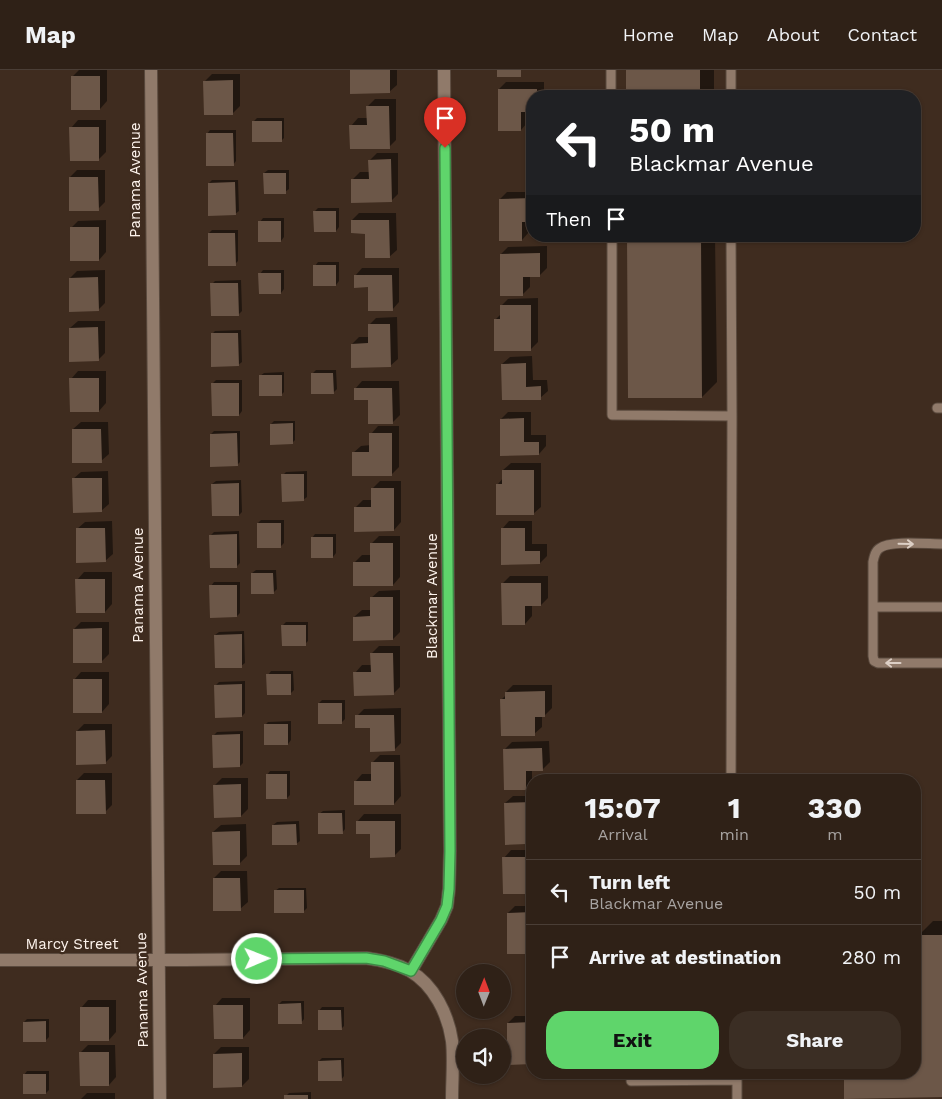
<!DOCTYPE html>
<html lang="en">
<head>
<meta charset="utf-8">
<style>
	:root { --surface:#2f2117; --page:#3b2e24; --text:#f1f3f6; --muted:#a7a3a1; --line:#4a3e36; --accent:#5fd56b }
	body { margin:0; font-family:"Work Sans",sans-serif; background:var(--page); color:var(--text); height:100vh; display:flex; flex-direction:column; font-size:19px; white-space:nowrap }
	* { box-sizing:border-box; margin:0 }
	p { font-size:16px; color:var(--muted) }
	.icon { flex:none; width:28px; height:28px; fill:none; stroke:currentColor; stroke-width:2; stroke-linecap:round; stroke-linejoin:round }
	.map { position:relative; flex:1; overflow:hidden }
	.panel { position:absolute; left:526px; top:704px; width:395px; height:305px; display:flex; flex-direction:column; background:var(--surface); border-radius:20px; box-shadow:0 1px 4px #0004,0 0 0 1px var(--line) }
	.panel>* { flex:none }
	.banner { position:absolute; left:526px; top:20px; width:395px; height:152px; border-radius:20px; box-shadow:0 1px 4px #0004,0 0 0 1px var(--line); background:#202124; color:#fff; overflow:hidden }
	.needle { width:32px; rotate:1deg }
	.controls { position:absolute; left:456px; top:894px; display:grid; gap:10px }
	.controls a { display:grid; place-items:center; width:55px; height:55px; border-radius:50%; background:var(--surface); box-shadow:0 1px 4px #0004,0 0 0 1px var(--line); font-size:25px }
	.pin { position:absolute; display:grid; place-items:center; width:42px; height:42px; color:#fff; margin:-51px -21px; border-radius:50% 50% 50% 0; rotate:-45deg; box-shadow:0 0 5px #0007 }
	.pin .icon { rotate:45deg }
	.me { position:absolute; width:55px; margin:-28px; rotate:89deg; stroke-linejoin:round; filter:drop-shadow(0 0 4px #0008) }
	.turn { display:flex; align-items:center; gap:18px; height:105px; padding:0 20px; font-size:22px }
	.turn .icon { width:65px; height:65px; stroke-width:2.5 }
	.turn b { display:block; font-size:35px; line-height:42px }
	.then { display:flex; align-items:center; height:48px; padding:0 20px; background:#0003; gap:10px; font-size:19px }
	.eta { display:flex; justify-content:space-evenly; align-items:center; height:85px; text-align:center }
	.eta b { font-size:30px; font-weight:700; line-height:35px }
	.action { display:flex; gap:10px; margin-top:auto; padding:10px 20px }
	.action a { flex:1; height:58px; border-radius:20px; background:var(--accent); color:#111; font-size:20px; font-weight:700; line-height:58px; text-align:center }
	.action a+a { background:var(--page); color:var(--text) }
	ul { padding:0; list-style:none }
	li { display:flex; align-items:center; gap:15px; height:65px; padding:0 20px; border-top:1px solid var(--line) }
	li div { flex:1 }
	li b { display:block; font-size:19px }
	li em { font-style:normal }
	header { display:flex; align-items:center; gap:30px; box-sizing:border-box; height:70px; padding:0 25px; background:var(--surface); border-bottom:1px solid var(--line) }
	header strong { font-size:24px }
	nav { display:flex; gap:28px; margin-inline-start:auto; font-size:18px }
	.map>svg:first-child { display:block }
	.shadow { fill:#0007 }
	.building { fill:#6c5748 }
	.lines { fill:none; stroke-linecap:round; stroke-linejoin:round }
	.service-casing { stroke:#5a4a3e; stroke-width:11 }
	.minor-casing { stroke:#5a4a3e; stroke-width:14 }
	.service { stroke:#907a6a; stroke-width:9 }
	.minor { stroke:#907a6a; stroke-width:12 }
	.oneway { stroke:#dccfc5 }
	.route-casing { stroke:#3e8a46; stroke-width:12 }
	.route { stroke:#5fd56b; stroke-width:9 }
	.labels { text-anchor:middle; stroke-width:4.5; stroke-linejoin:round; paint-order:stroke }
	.street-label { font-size:15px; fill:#fdf3ec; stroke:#3f2c1f }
</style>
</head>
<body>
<header>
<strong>Map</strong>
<nav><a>Home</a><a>Map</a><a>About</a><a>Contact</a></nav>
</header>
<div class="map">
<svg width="942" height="1029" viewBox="0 0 942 1029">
	<rect width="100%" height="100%" fill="#3f2c1f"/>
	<!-- shadow -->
	<path class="shadow" d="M79 0H107V31L100 39 72 7Z
		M352 0H397V15L389 22Z
		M627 0H714V26H627Z
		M212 4H240V36L233 43 205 11Z
		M506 12H544V26H532V41H528V52L521 60 499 19Z
		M375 29H396V70L389 77 351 56 358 48H368V36Z
		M257 48H284V68L281 71 253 52Z
		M78 50H106V82L99 89 71 58Z
		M210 60H236V91L233 95 207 64Z
		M377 83H398V124L391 131 353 109 360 102H370V90Z
		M77 100H105V132L98 139 70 107Z
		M268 100H289V119L285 122 264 103Z
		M212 110H238L239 141 235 144 209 113Z
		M507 122H532V151H529V162L522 170 500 129Z
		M318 138H339V157L336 161 315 141Z
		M359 143H396L397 180 389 187 352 150Z
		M263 148H284V167L281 171 260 152Z
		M106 150V182L99 190 71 158 78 151Z
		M212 160H238V191L235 194 209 163Z
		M628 166H715L717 312 702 327Z
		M547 176V198L539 206H530V217L523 224 501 184 508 177Z
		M318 192H339V211L336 215 315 196Z
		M362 198H399V232L392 240 369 216 355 206Z
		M105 200V233L98 240 70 208 77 201Z
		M263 200H284V219L281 223 260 204Z
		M241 210 242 241 238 245 212 214 215 211Z
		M538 228V272L531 279 495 250 501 244V236L508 229Z
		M397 247 398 289 390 296 352 274 359 267H369V255L376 248Z
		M78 251H105V283L98 290 70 258Z
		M241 260 242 292 238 295 212 264 215 261Z
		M532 286 533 310H547L548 321 540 328 503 329 502 294 510 287Z
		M316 300H336L337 319 333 323 312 304Z
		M78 301H106V333L99 341 71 309Z
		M284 302V322L281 325 260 306 264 303Z
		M216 310H242V341L239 345 212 314Z
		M362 311H399L400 345 392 353 369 329 355 319Z
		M508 342H531V365H546V376L539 384H501V349Z
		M274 351H295V370L292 373 271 354Z
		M81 352H108L109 384 101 391 73 359Z
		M378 356H399V397L392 404 353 383 361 376 371 375V364Z
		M214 361H240V392L237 395 211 364Z
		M511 393H541V437L533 444 498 414 503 408V400Z
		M108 401 109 434 101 441 73 409 81 402Z
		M307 401V427L303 430 283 405 286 402Z
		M241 410 242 442 239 445 212 414 216 411Z
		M380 411H401V452L394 460 355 438 363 430H373L372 419Z
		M261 450H284V473L281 476 258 453Z
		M112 451 113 484 105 491 77 459 85 452Z
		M509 451H532V474H547V486L540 493 502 494V459Z
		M239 461 240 493 237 496 211 465 214 462Z
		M315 464H336V483L333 487 312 468Z
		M379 466H400V507L393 515 354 493 362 485H372V473Z
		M256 500H276L277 519 273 523 252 503Z
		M84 502H112V534L105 542 77 510Z
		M510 506H548V528L541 535H532V546L525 554 503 513Z
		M214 512H240V543L237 546 211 516Z
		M400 520V562L393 569 354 547 362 540H372L371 528 379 521Z
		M81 552H109V584L102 591 74 559Z
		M286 552H308V571L305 574 283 555Z
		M244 561 245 593 241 596 215 565 219 562Z
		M379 576H400V617L393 624 355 603 362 595H372V583Z
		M271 601H293L294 620 290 624 268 605Z
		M81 602H109V634L102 642 74 610Z
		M245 611V643L242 646 216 615 219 612Z
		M513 615H552V638L545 645H542V657L534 664 501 630 506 625V622Z
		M322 630H345V649L342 652 319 633Z
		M401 638V673L394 680 371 657 357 646 364 639Z
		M291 651V670L288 674 265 655 268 652Z
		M84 654H112V686L105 693 77 661Z
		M243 661V693L240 696 214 665 217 662Z
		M549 671 550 692 542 700H532V711L525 719 505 679 512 672Z
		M380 685H400L401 726 394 734 355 712 362 704H372V693Z
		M270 701H290V725L287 728 267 705Z
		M84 703H112V735L105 742 77 710Z
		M222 708H248V739L241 746 215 715Z
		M513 726H532V766L526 773 505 733Z
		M345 740V759L342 763 319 744 323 741Z
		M364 744H401V779L394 786 371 763 357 752Z
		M299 751 300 771 296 774 273 755 277 752Z
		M246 754 247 786 240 793 213 762 221 755Z
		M511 780H532V822L504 823V788Z
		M221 801H247L248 832 240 839 214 808Z
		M279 818H306L307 838 303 842 275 821Z
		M515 836H532V879L528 883 508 843Z
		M933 851H942V1026L915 1002V954H919L918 866Z
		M222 928H250V960L243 968 215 936Z
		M88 930H116V962L109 970 81 938Z
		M282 931H304V949L301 953 279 934Z
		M322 937H344V956L341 959 319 941Z
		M515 946H532V993H508V953Z
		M27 949H49V967L46 970 24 952Z
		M88 975H115L116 1007 109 1015 80 983Z
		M221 977H249V1009L242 1016 214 984Z
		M322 988H344V1006L341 1010 319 991Z
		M27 1001H49V1020L46 1023 24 1005Z
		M311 1022V1029H286V1026L289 1023Z
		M87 1023H115V1029H81Z"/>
	<!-- building -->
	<path class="building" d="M350 0H390V23L350 24Z
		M497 0H521V7H497Z
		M626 0H700V26H626Z
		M71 6H100V40H71Z
		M233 10V45H204L203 11Z
		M498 19H537V26H532V42H521V61H498Z
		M366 36H389L390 79H350L349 55H367Z
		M252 51H282V72H252Z
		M69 57H99V91H70Z
		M206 63H233L234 96H206Z
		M391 89 392 132 351 133V109H369L368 90Z
		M263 103H286V124H264Z
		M69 107H98L99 141H69Z
		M235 112 236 145 208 146V113Z
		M532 128V152H522V171H499V129Z
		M313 141H336V162H314Z
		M351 150H389L390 188H365V164L351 163Z
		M258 151H281V172H258Z
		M70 157H99V191H70Z
		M208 163H235L236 196H208Z
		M627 166H701L702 328H628Z
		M540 183V207H523V226H500V184Z
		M313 195H336V216H313Z
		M258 203H281V224H259Z
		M354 205H392L393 241H368V217L354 218Z
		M98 207 99 241 69 242V208Z
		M210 213H238L239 246H211Z
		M500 235H531V281H494V249H500Z
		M368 254H390L391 297 351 298V274L368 273Z
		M98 257 99 291 69 292V258Z
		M211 263H238L239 296 211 297Z
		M526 293V317L541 316V330H502L501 294Z
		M311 303H333L334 324H311Z
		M259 305H282V326H259Z
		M69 308H99V342H70Z
		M211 313H239V346H212Z
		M354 318H392L393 354H368V330H354Z
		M524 348V372H539V385L500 386V349Z
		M293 353V374L270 375V354Z
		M72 359H101L102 393H72Z
		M237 363 238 396 210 397V364Z
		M369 363H392V406H352V382H369Z
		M502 400H534V445H496V414H502Z
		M281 404H304V431L282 432Z
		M72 408H102V442L73 443Z
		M239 413V446H212L211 414Z
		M371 418H394V461L354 462V437H371Z
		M257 453H281V478H257Z
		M76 458H105L106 492 76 493Z
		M501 458H525V481H540V494L501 495Z
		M237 464V498H210L209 465Z
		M311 467H333V488H311Z
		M370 473H393V516H353V492H370Z
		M251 503H273L274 524H251Z
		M75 509H105V543H76Z
		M501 513H541V536H525V555H502Z
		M209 515H237V547L210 548Z
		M370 527H393V570L353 571V547L370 546Z
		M281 555H306V576H282Z
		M102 558V593H73V559Z
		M242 564V598H215L214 565Z
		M370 583H393L394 625 354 626 353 602H371Z
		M266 604H291V625H267Z
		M73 609H102V643H73Z
		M242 614V647L215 648 214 615Z
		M545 621V647H535V666H501L500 629H505V622Z
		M318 633H342V654H318Z
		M355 645H394L395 681 370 682V658H355Z
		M264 654H288V675H264Z
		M105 660 106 694 76 695V661Z
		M240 664V697L213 698 212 665Z
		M542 678 543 701H526V720H504L503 679Z
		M371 692H394V735H354V711H371Z
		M266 704H287V729H266Z
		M76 710H105L106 744H76Z
		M241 714V747L214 748 213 715Z
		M532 732V756H526V774L505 775 504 733Z
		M318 743H342L343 764H318Z
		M356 751H395V787L370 788V764H356Z
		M296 754 297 775H272V755Z
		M240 761V795H213L212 762Z
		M502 787H527V810H532V824H503Z
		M213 808H240L241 841H213Z
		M274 820H304V843H274Z
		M532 842V865L529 866V884H507V843Z
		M917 865H942V1027L844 1029V1002H915V968H918Z
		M301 933 302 954H278V934Z
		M213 935H243V969H214Z
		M80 937H109V971H80Z
		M318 940H341L342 960H318Z
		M46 951V972H23V952Z
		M532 952V994L507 995V953Z
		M79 982H109V1016H80Z
		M242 983V1017L213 1018V984Z
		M341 990 342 1011H318V991Z
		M23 1004H46V1024H23Z
		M284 1025H308V1029H284Z"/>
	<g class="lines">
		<!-- service casing -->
		<g class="service-casing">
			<path id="service" d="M611 0V26
				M731 0V26
				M612 166V345L732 346 731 166
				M937 338H942
				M942 474C928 474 890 470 880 478 875 481 874 487 873 492V586L874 591 878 593H942
				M873 537H942
				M731 710 732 346
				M631 1011 737 1010
				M737 1029V1002"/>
		</g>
		<!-- minor casing -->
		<g class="minor-casing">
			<path id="minor" d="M151 0 160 1029
				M0 890H185L366 888C381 890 396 893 410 901 434 915 448 944 452 971 454 989 452 1010 452 1029
				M411 901 441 850 447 836 449 819 450 781 444 0"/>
		</g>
		<!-- service -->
		<use href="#service" class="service"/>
		<!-- minor -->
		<use href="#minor" class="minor"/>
	</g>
	<!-- one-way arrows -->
	<defs><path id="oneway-shaft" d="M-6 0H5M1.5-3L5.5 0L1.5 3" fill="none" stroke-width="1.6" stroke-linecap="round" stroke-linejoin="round" transform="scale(1.25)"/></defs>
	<g class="oneway">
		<use href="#oneway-shaft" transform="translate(906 474) rotate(1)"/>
		<use href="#oneway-shaft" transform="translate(893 593) rotate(180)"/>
	</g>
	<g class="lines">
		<!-- route casing -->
		<g class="route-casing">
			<path id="route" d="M257 889 366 888 384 891 411 901 441 850 447 836 449 819 450 781 445 78"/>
		</g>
		<!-- route -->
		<use href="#route" class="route"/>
	</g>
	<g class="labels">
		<!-- street labels -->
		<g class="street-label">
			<text transform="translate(135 110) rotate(-90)" y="5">Panama Avenue</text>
			<text transform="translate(138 515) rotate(-90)" y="5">Panama Avenue</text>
			<text transform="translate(432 526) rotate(-90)" y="5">Blackmar Avenue</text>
			<text x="72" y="879">Marcy Street</text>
			<text transform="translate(142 920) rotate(-91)" y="5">Panama Avenue</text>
		</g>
	</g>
</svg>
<div class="controls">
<a><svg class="needle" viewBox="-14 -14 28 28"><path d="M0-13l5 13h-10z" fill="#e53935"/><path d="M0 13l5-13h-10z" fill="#a7a3a1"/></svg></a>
<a><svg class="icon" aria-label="sound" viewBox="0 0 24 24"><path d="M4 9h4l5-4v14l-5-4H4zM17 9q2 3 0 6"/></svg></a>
</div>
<div class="pin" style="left:445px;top:78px;background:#d93025"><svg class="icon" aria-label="arrive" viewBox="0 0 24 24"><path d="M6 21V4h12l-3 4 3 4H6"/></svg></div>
<svg class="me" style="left:257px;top:889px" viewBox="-20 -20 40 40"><circle r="17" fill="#5fd56b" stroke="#fff" stroke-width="3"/><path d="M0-11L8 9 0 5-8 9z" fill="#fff"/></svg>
<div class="banner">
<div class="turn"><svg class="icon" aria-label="left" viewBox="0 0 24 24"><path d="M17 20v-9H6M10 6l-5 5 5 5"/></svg><div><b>50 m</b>Blackmar Avenue</div></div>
<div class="then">Then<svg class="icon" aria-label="arrive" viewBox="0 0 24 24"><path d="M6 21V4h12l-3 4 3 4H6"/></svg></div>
</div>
<section class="panel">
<div class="eta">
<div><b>15:07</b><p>Arrival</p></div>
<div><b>1</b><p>min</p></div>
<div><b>330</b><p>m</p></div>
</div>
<ul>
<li><svg class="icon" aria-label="left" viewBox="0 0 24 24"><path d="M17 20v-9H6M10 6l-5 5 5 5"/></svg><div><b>Turn left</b><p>Blackmar Avenue</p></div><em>50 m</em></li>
<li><svg class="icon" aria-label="arrive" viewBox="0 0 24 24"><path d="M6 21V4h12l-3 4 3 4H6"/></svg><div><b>Arrive at destination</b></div><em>280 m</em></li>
</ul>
<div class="action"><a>Exit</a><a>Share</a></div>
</section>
</div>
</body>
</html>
